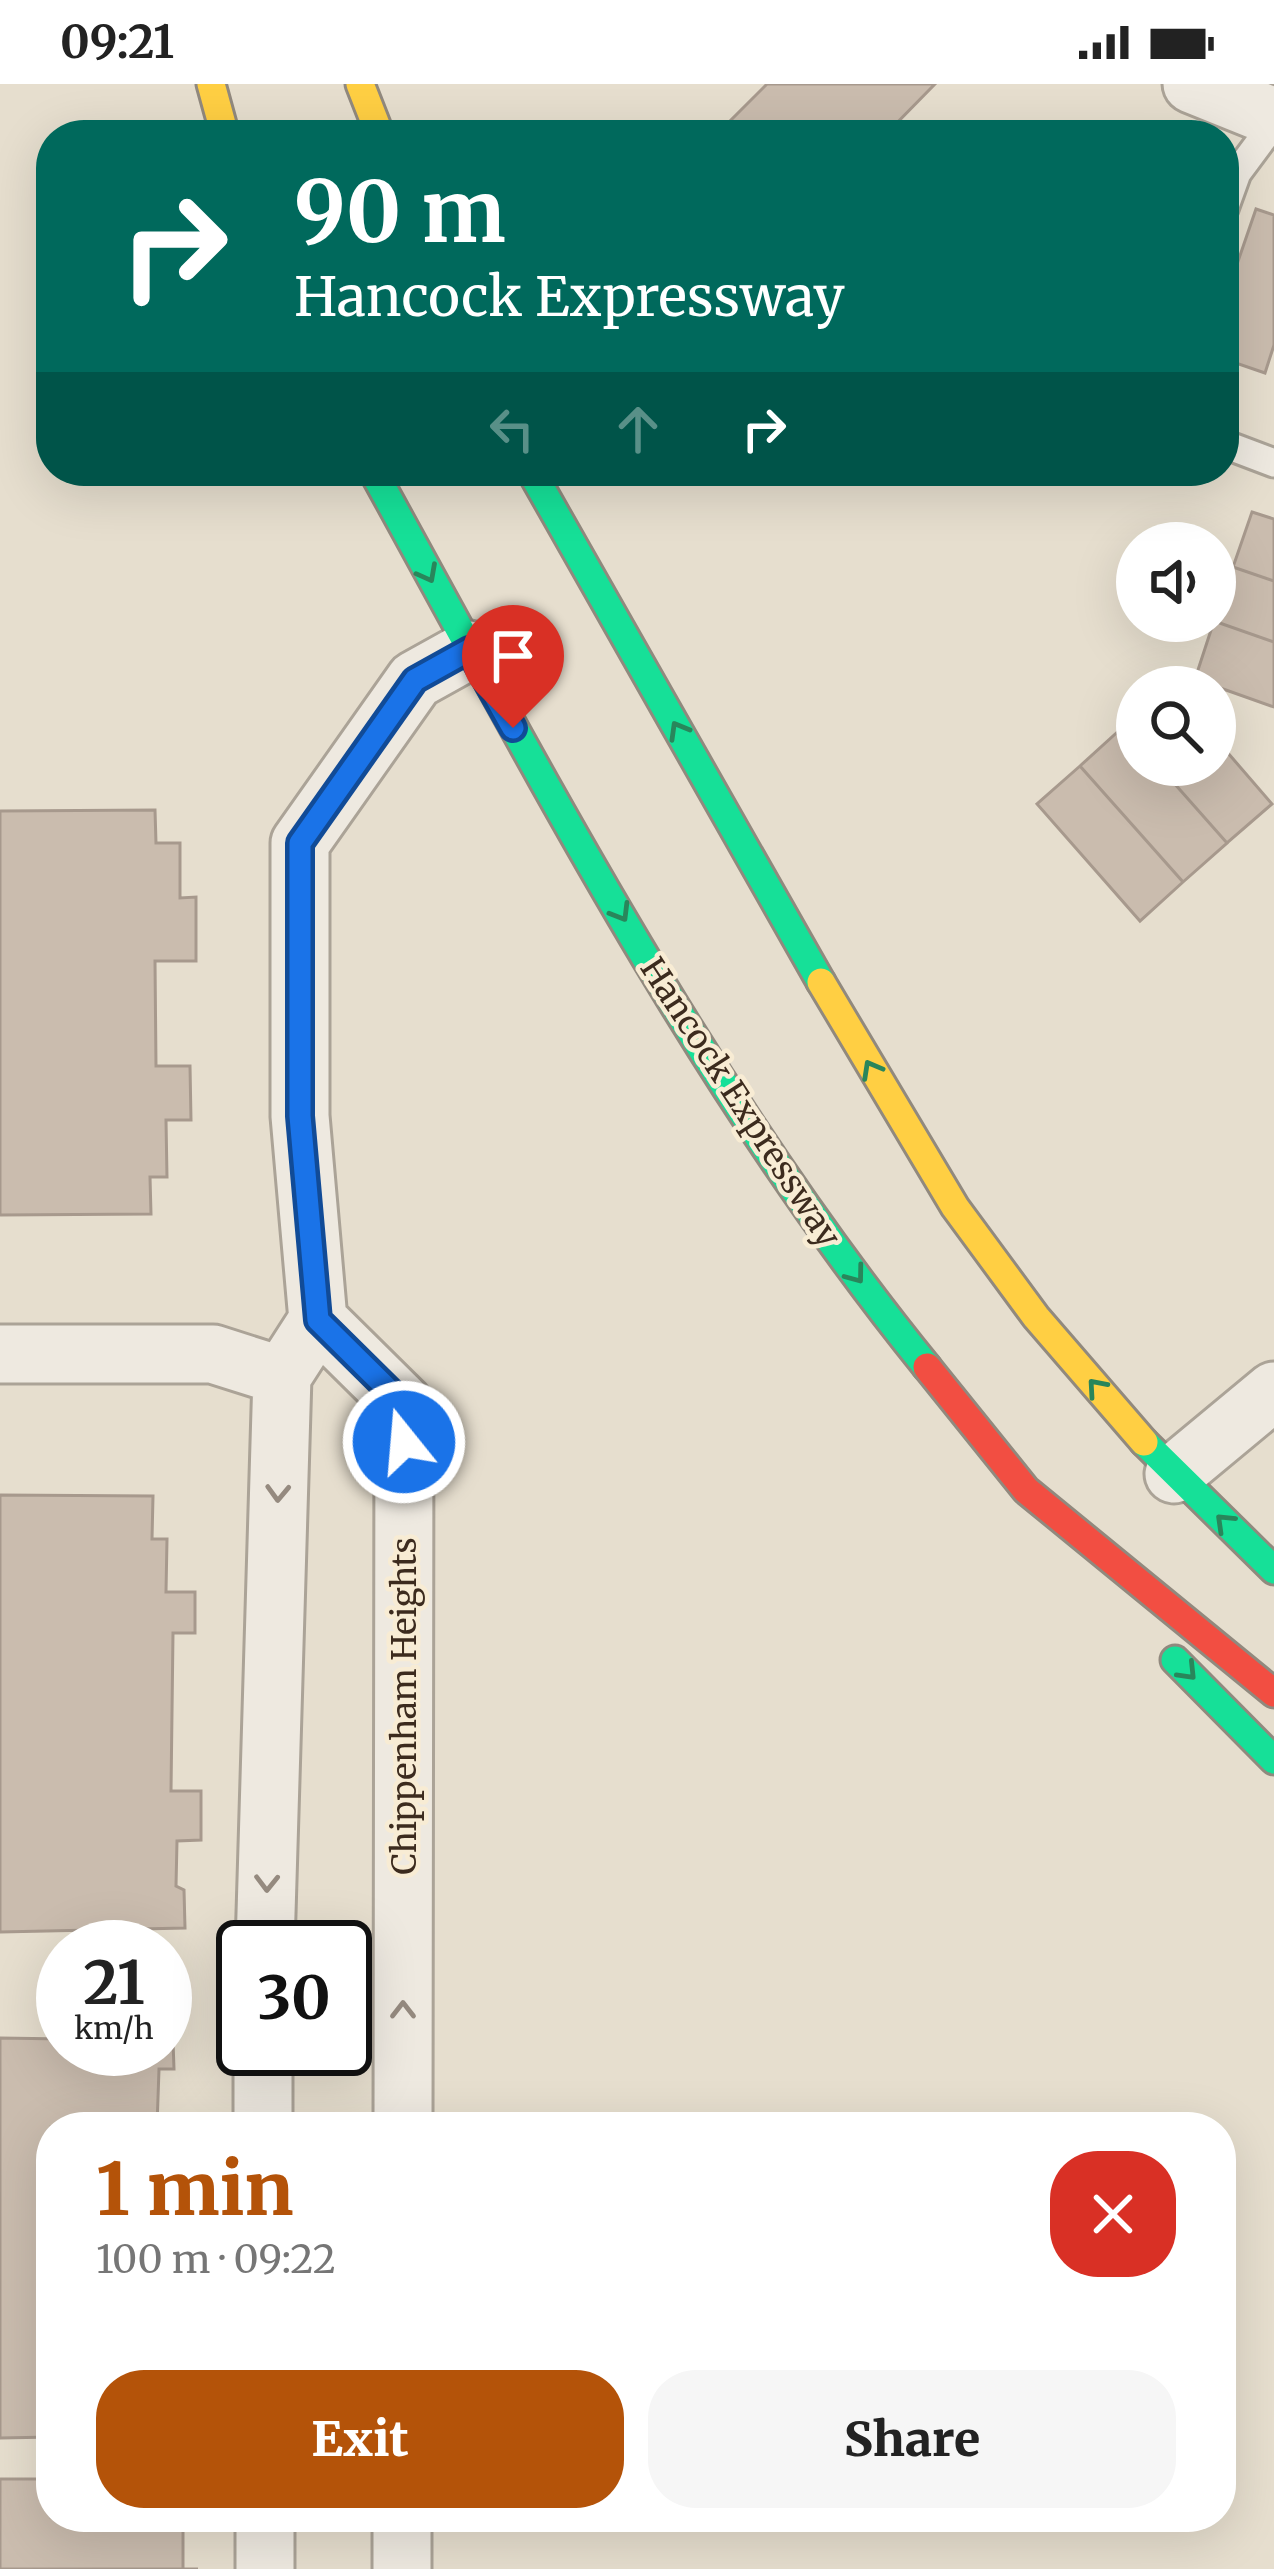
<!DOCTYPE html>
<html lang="en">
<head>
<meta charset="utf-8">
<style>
	:root { --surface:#fff; --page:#f6f6f6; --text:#222; --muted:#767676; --accent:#b45309 }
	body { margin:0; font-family:Merriweather,serif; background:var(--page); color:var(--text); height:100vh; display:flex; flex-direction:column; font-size:45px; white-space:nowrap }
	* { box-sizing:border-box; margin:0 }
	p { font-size:39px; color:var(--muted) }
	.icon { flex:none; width:66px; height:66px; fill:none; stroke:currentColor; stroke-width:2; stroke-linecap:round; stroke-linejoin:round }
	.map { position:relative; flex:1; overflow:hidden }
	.details { position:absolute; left:36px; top:2028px; width:1200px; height:420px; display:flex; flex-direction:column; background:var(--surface); border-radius:48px; box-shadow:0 12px 48px #0002 }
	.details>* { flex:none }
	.guide { position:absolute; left:36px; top:36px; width:1203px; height:366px; border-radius:48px; box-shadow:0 12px 48px #0002; background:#00695c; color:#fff; overflow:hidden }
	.fabs { position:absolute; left:1116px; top:438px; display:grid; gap:24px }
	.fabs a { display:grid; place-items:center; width:120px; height:120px; border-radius:50%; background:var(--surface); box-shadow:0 12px 48px #0002; font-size:60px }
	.speed { position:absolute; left:36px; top:1836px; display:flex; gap:24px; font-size:60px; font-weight:700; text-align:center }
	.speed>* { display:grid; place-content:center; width:156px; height:156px; border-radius:50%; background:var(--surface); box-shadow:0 12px 48px #0002; line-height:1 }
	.speed small { font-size:30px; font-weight:400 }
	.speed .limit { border:6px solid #111; border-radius:18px; background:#fff; color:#111 }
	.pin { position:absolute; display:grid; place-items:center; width:102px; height:102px; color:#fff; margin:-123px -51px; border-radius:50% 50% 50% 0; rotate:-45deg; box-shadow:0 0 12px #0007 }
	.pin .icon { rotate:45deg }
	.me { position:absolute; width:132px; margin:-66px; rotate:343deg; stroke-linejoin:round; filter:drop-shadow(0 0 9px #0008) }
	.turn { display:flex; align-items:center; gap:42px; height:252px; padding:0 60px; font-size:54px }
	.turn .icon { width:156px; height:156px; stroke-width:2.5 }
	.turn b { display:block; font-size:84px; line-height:102px }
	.lanes { display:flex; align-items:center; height:114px; padding:0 60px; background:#0003; justify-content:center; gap:60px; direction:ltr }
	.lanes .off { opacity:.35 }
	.round { display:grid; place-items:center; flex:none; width:126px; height:126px; border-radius:48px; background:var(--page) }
	.head { display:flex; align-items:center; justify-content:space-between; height:204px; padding:0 60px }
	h1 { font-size:72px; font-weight:800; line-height:90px; color:var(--accent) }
	.cta { display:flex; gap:24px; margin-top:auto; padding:24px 60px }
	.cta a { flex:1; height:138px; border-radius:48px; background:var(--accent); color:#fff; font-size:48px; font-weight:800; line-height:138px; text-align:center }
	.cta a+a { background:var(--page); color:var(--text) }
	.status { display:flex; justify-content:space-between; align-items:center; height:84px; padding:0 60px; background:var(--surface); direction:ltr }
	.status svg { height:33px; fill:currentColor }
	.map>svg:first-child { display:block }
	.building { fill:#cabcae; stroke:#a7998d; stroke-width:3 }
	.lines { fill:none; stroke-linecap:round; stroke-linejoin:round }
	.lane-casing { stroke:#aba397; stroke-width:33 }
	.street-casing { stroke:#aba397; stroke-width:63 }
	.fast-casing { stroke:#91897e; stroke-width:33 }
	.slow-casing { stroke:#91897e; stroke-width:33 }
	.jam-casing { stroke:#91897e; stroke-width:33 }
	.lane { stroke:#eee9e0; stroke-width:27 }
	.street { stroke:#eee9e0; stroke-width:57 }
	.fast { stroke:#16e098; stroke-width:27 }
	.slow { stroke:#ffcf43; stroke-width:27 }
	.jam { stroke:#f24e42; stroke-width:27 }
	.oneway { stroke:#29865b }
	.oneway2 { stroke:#958a7f }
	.route-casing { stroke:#114b97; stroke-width:30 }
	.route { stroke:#1a73e8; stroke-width:21 }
	.labels { text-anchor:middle; stroke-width:9; stroke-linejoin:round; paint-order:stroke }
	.street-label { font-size:33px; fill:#3c2b1e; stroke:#f8ecd4 }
</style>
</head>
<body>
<div class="status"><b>09:21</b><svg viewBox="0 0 49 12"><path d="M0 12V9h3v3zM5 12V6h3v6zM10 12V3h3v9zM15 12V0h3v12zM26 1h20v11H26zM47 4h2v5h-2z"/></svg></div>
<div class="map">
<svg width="1274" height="2485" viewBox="0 0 1274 2485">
	<rect width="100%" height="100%" fill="#e6dece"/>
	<!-- building -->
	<path class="building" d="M767 0H935L885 51H734L725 42Z
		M1256 125 1274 131V261L1265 289 1224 275V218Z
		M1252 428 1274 435V497L1233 483Z
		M1233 483 1274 497V558L1214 537Z
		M1214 537 1274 558V623L1195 595Z
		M1124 642 1137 656V681H1158L1227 759 1183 798 1080 682Z
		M1215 654 1272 720 1227 759 1158 681H1215Z
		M1080 682 1183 798 1140 837 1037 720Z
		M155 726 156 759H180V814L196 813V877H155L156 982H190L191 1036H166L167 1093H150L151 1130 0 1131V727Z
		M0 1411 153 1412 152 1455H167L166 1508H195V1549H173L171 1707H201V1756L177 1757 176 1802 184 1806 185 1844 0 1848Z
		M0 1954 63 1955V1965H165V1957H173L174 1985H159L157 2043H51V2353L0 2354Z
		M0 2395H51V2433L183 2435V2485H198H0Z"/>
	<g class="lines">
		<!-- lane casing -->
		<g class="lane-casing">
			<path id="lane" d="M1224 125 1237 89 1274 39
				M1224 360 1274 379"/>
		</g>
		<!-- street casing -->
		<g class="street-casing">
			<path id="street" d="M1192 0 1274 33
				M318 1236 404 1321 403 2043
				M0 1270H213L282 1292
				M1174 1390 1274 1307
				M265 1863 282 1292 318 1236 300 1032V759L415 596 469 566
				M263 1965V2043
				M265 2433V2485
				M402 2485V2433"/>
		</g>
		<!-- fast casing -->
		<g class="fast-casing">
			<path id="fast" d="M373 387C542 694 705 1010 927 1283
				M531 387 821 898
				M1144 1358 1274 1486
				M1175 1576 1274 1676"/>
		</g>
		<!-- slow casing -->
		<g class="slow-casing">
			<path id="slow" d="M211 0 225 51
				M360 0 380 51
				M821 898 955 1123 1036 1233 1144 1358"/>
		</g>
		<!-- jam casing -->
		<g class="jam-casing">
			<path id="jam" d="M927 1283 1026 1406 1274 1609"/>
		</g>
		<!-- lane -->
		<use href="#lane" class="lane"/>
		<!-- street -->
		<use href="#street" class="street"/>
		<!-- fast -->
		<use href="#fast" class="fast"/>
		<!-- slow -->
		<use href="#slow" class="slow"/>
		<!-- jam -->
		<use href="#jam" class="jam"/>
	</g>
	<!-- one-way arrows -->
	<defs><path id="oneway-chevron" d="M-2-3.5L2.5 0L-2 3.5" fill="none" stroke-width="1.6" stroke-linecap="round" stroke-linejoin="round" transform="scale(3)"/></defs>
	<g class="oneway">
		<use href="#oneway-chevron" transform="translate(428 490) rotate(62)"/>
		<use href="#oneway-chevron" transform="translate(678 646) rotate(-120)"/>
		<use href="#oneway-chevron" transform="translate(621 829) rotate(59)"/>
		<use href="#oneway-chevron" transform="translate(871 985) rotate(-119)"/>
		<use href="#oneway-chevron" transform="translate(856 1191) rotate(53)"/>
		<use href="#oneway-chevron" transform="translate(1096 1303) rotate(-131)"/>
		<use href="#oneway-chevron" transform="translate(1224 1438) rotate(-136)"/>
		<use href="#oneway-chevron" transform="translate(1188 1588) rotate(46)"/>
	</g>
	<g class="oneway2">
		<use href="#oneway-chevron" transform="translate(278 1409) rotate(92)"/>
		<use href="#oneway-chevron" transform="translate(267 1799) rotate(91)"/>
		<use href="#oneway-chevron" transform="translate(403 1926) rotate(-90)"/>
	</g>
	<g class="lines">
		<!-- route casing -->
		<g class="route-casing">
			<path id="route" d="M404 1358V1321L318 1236 300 1032V759L415 596 469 566 513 644"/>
		</g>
		<!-- route -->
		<use href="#route" class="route"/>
	</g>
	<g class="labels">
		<!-- street labels -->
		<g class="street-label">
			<text transform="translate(741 1018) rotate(57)" y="12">Hancock Expressway</text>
			<text transform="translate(404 1622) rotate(-90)" y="12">Chippenham Heights</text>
		</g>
	</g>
</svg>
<div class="fabs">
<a><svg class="icon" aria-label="sound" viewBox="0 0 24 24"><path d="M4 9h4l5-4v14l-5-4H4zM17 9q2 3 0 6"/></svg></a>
<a><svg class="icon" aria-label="search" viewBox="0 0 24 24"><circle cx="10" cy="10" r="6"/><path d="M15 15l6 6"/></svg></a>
</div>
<div class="speed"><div>21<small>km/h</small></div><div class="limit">30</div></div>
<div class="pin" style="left:513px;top:644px;background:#d93025"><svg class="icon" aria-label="arrive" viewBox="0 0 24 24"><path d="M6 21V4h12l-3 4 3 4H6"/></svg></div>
<svg class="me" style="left:404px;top:1358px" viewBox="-20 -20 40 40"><circle r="17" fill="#1a73e8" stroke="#fff" stroke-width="3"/><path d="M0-11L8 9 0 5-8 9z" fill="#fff"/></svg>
<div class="guide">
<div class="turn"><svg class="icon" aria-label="right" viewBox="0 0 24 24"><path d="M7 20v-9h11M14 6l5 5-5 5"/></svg><div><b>90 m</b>Hancock Expressway</div></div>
<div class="lanes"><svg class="icon off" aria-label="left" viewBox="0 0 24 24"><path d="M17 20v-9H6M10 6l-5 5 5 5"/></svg><svg class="icon off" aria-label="ahead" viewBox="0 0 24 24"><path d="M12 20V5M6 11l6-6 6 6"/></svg><svg class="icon" aria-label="right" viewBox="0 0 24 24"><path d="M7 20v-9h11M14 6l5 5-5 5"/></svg></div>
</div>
<section class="details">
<div class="head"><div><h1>1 min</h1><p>100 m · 09:22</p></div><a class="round" style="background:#d93025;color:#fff"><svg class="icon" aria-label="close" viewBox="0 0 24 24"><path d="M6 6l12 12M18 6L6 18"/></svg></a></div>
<div class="cta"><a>Exit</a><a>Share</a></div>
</section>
</div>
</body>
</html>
